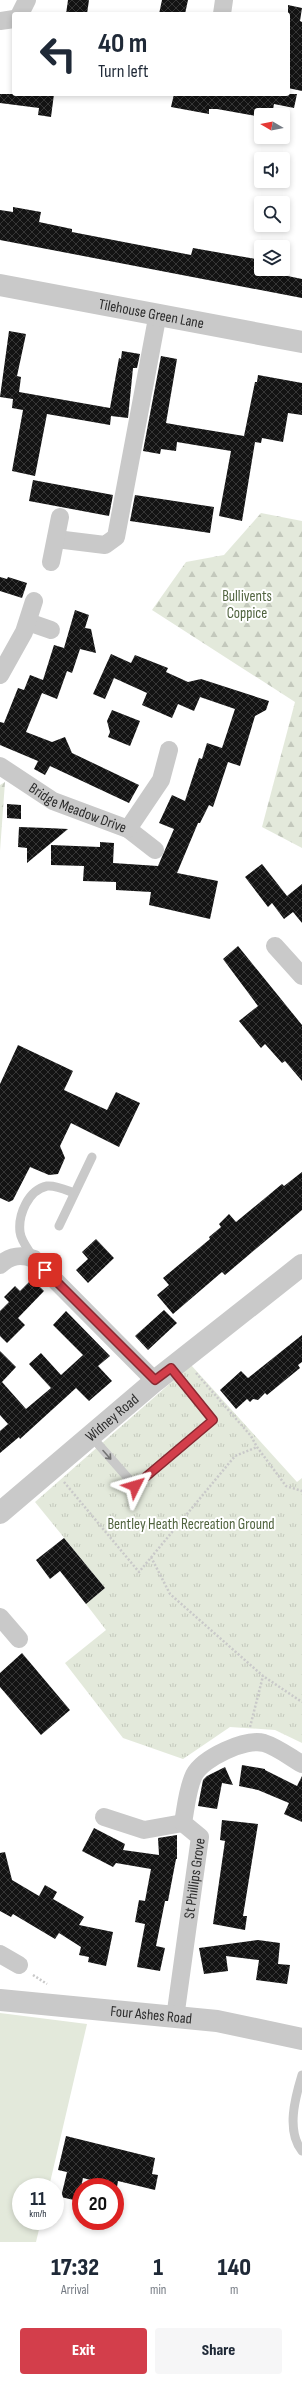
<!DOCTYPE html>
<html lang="en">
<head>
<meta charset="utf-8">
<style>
	:root { --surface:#fff; --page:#f6f6f7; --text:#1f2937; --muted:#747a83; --accent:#d33e4b }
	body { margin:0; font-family:"Sofia Sans Condensed",sans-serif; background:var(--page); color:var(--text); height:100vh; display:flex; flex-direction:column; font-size:15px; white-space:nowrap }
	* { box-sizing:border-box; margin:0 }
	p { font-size:13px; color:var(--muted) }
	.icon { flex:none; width:22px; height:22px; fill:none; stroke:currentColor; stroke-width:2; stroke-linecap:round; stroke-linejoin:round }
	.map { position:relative; height:2242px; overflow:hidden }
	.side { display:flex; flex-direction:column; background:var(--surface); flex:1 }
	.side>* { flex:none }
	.hud { position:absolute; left:12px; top:12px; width:278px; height:84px; border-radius:4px; box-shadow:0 2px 6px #0003; background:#fff; color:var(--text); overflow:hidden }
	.needle { width:26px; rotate:280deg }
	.buttons { position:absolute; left:254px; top:108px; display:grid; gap:8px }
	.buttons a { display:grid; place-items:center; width:36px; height:36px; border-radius:4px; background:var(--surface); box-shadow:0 2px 6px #0003; font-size:20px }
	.speed { position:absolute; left:12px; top:2178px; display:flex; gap:8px; font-size:20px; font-weight:700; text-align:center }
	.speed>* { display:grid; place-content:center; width:52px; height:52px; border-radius:50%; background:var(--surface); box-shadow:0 2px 6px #0003; line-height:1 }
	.speed small { font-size:10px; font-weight:400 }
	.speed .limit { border:6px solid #d22; background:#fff; color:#111 }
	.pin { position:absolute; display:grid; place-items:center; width:34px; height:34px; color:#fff; margin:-17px; border-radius:8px; box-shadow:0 2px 6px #0006 }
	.me { position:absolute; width:44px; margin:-22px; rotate:50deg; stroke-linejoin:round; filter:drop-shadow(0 0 3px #0008) }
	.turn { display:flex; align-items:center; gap:14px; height:84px; padding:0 20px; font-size:18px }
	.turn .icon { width:52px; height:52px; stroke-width:2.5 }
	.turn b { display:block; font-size:28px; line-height:34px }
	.eta { display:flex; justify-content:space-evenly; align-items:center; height:68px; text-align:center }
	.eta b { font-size:24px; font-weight:800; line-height:28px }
	.cta { display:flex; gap:8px; margin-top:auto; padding:8px 20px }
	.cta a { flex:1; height:46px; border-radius:4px; background:var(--accent); color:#fff; font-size:16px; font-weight:800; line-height:46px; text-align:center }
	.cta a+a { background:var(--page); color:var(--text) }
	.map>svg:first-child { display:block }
	.grass { fill:#e3e9db }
	.forest { fill:url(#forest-firs) }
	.park { fill:url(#park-tufts) }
	.building { fill:url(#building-cross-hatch) }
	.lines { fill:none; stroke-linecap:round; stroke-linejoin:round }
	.path { stroke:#c9c9c9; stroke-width:2.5; stroke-dasharray:2 2; stroke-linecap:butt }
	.service { stroke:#c9c9c9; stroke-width:9 }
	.minor { stroke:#c9c9c9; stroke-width:18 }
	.tertiary { stroke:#c9c9c9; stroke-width:22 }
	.oneway { stroke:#737373 }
	.route-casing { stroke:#892831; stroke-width:10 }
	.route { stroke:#d33e4b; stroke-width:7 }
	.labels { text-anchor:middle; stroke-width:4; stroke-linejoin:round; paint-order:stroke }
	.street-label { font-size:15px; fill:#2c2c2c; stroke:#fff }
	.park-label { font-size:15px; fill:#50633e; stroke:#fff }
</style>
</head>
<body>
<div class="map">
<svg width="302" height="2242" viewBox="0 0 302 2242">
	<defs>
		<pattern id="forest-firs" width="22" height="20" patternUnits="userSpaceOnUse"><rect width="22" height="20" fill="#e3e9db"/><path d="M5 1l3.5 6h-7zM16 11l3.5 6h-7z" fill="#c3c8bc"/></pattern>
		<pattern id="park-tufts" width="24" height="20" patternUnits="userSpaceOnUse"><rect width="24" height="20" fill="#e3e9db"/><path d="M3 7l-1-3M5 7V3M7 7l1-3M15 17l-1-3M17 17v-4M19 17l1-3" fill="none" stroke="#c3c8bc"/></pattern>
		<pattern id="building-cross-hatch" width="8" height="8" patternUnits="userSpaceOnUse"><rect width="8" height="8" fill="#131313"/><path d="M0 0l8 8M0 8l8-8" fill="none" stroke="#363636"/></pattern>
	</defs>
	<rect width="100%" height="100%" fill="#fff"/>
	<!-- grass -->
	<path class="grass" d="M0 2013 87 2024 49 2187H21V2221H41L36 2242H0Z"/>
	<!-- forest -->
	<path class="forest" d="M261 513 302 521V848L262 827 295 702 152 610 186 562 224 555Z
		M5 782 0 851V785Z"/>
	<!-- park -->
	<path class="park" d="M191 1365 297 1482 302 1478V1743L275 1730 230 1727 183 1759 123 1738 65 1663 106 1630 86 1604 105 1588 35 1502Z"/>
	<!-- building -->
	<path class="building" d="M68 0H89L87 14H66Z
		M162 0H188L185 14H159Z
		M288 5 302 8 300 21 302 22V91L288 88Z
		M0 94H54L51 117 38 115 39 108 0 103Z
		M174 94H297L294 108 274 104 272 115H261V117L217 109H209V114L171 107Z
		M13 207 41 212 39 222 72 229V232L191 255 193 248 261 260 259 270 302 279V298L0 240V210L13 212Z
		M9 331 26 334 17 376 21 377 19 392 110 408 119 358 121 359 122 351 140 354 137 368H133L128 418 111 416 110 425 47 414 35 476 12 471 23 410 12 408 13 399 0 397Z
		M161 356 177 359 166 423 183 426 244 436 255 382H257L258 375 302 383V415L288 413 283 442 262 438 261 443 255 442 242 521 219 516 231 451 177 442 176 451 161 449 160 454 143 451Z
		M33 480 113 495 109 516 29 501Z
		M135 495 214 507 210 533 130 521Z
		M0 577 7 579 8 577 27 583 22 598 0 591Z
		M75 610 89 615 85 628 91 629 96 653 80 649 72 673 67 671 57 699 42 693 26 732 52 742 65 737 72 753 139 785 129 803 50 766 45 775 34 769 38 761 0 745V722L4 723 18 688 24 690 30 675 43 680 54 645 64 648Z
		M111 654 131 663 135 655 168 668 166 672 188 682 201 679 269 701 266 710 255 716 240 766 228 762 213 807 209 805 200 823H198L177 873 218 881 210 919 149 905 151 892 116 890V882L83 881 84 866 51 865V845L100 847V842L114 843 113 863 158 866 174 829 159 823 172 795 185 801 199 758 202 759 207 743 222 748 235 709 200 697 194 711 178 704 172 718 142 705 147 693 114 678 105 699 93 694Z
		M112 710 140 721 130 746 108 737 110 732 107 721Z
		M7 804 21 805V819L7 818Z
		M19 827 47 828 68 829 27 863V848L18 847Z
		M262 864 287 896 302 884V923L293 912 284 919 272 903 268 907 245 877Z
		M238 946 302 1025V1081L285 1061 282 1063 265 1044 261 1048 239 1021 258 1006 223 959Z
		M18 1045 73 1071 64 1090 107 1110 116 1092 140 1103 119 1147 71 1123 60 1146 65 1158 58 1174 49 1175 30 1167 13 1200 9 1202 0 1198V1084Z
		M302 1172V1210L225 1275 222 1272 173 1314 157 1295 169 1285 163 1278 210 1239 209 1237 221 1227 219 1224 229 1214 236 1222 282 1184 284 1186Z
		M96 1239 114 1258 88 1283 76 1270 88 1259 82 1252Z
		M32 1279 44 1291 18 1318 25 1325 7 1343 0 1336V1311L9 1302 4 1297 15 1286 20 1291Z
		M164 1310 177 1323 148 1350 135 1336Z
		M66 1311 110 1356 98 1366 112 1381 89 1401 76 1388 20 1439 19 1437 0 1453V1431L8 1424 0 1415V1351L16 1367 2 1382 26 1409 51 1388 29 1364 41 1353 61 1375 83 1355 53 1325Z
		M302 1335V1362L298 1365 300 1368 267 1395 265 1393 258 1400 253 1399 250 1402 247 1399 236 1409 220 1390 241 1371 248 1378Z
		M64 1538 105 1588 86 1604 60 1571 50 1579 36 1560Z
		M22 1653 70 1710 41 1735 0 1687V1673Z
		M242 1765 265 1769V1770L297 1786 302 1776V1822L284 1814 289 1803 258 1790 239 1786Z
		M225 1767 233 1785 222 1783 217 1809 198 1806 203 1780 207 1776Z
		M222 1820 258 1824 243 1916H247L245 1930 213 1924 225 1841 220 1840Z
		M94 1828 125 1844 123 1850 159 1855 158 1838 177 1835V1859H176L168 1901H165L156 1946 165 1948 160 1971 137 1967 145 1924 135 1922 139 1900 145 1901 151 1869 116 1863 113 1867 82 1851Z
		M5 1852 12 1880 39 1896 45 1885 57 1892 53 1899 84 1917 79 1925 113 1932 106 1966 88 1962 89 1957 79 1955 81 1947 59 1933 55 1939 13 1914 11 1917 0 1911V1853Z
		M258 1940 280 1943 278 1964 290 1965 287 1984 256 1980 259 1960 226 1956 228 1971 204 1974 199 1948Z
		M66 2136 155 2158 152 2174 158 2175 155 2190 118 2181 117 2187 83 2178 78 2201 61 2197 67 2172 58 2170Z"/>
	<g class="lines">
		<!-- path -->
		<path class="path" d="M196 1373 251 1436 257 1447 286 1486 302 1491
			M64 1482 139 1572 235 1456 257 1447
			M151 1557 170 1594 263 1676 302 1702
			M250 1727 263 1676
			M33 1975 47 1984"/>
		<!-- service -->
		<path class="service" d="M59 1226 92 1157
			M33 1257C28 1249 21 1241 20 1232 18 1215 28 1190 47 1186 56 1185 66 1190 74 1193
			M91 1436 135 1486 213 1420 171 1369
			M302 2075C295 2098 286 2131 302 2151"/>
		<!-- minor -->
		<g class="minor">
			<path d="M20 14 27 0"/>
			<path d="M222 14 224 0"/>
			<path d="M0 21 14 19"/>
			<path d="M56 539 105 545 116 537 158 313"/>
			<path d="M51 562 60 517"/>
			<path d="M28 622 51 630"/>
			<path d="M0 675 24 632 34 601"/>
			<path id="s1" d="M0 766 53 801 128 829 155 850"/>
			<path d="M128 829 161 780 169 750"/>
			<path d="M275 946 302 976"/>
			<path d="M0 1265C11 1255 21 1254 34 1259L155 1381"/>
			<path d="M0 1617 19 1639"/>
			<path d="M104 1817 144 1830 183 1823"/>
			<path d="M0 1954 19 1965"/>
			<path id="s2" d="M175 2018 200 1837 183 1823C186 1807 187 1790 194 1775 203 1758 245 1738 264 1743 277 1747 290 1757 302 1764"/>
		</g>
		<!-- tertiary -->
		<g class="tertiary">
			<path id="s3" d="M0 285 302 342"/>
			<path id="s4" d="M0 1513 155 1381 302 1265"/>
			<path id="s5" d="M0 2000 217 2021 302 2039"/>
		</g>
	</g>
	<!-- one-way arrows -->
	<defs><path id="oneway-shaft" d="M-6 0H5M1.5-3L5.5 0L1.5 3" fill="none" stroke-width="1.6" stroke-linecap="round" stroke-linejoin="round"/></defs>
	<use class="oneway" href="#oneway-shaft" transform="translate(107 1455) rotate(48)"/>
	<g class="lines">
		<!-- route casing -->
		<g class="route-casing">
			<path id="route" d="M45 1270 155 1380 171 1368 213 1420 135 1486"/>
		</g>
		<!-- route -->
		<use href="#route" class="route"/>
	</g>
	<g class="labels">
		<!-- street labels -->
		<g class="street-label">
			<text dy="5" stroke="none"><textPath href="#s3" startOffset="154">Tilehouse Green Lane</textPath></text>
			<text dy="5" stroke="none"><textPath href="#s1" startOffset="89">Bridge Meadow Drive</textPath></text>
			<text dy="5" stroke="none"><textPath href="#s4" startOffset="147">Widney Road</textPath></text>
			<text dy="5" stroke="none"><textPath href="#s2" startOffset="141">St Phillips Grove</textPath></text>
			<text dy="5" stroke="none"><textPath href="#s5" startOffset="152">Four Ashes Road</textPath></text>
		</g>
		<!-- park labels -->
		<g class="park-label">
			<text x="247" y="601">Bullivents<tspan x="247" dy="17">Coppice</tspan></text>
			<text x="191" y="1529">Bentley Heath Recreation Ground</text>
		</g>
	</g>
</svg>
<div class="buttons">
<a><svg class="needle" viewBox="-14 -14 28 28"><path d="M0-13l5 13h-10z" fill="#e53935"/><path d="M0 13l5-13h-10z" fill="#747a83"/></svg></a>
<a><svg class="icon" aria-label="sound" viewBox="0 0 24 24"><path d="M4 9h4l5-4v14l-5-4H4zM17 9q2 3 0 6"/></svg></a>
<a><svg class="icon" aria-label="search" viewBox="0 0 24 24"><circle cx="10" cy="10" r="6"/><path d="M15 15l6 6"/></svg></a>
<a><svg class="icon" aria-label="layers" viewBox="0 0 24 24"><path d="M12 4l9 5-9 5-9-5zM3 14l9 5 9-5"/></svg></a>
</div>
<div class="speed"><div>11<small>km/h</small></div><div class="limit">20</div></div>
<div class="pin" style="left:45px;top:1270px;background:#d93025"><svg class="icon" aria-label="arrive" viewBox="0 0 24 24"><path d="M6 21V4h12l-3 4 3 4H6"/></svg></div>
<svg class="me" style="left:135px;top:1486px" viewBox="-20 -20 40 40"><path d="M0-17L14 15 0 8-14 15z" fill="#d33e4b" stroke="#fff" stroke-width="4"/></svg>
<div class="hud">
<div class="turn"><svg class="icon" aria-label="left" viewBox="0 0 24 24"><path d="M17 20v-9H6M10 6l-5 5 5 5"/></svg><div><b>40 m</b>Turn left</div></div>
</div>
</div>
<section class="side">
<div class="eta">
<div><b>17:32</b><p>Arrival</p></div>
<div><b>1</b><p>min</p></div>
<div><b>140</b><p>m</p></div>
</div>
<div class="cta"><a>Exit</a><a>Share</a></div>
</section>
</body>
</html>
